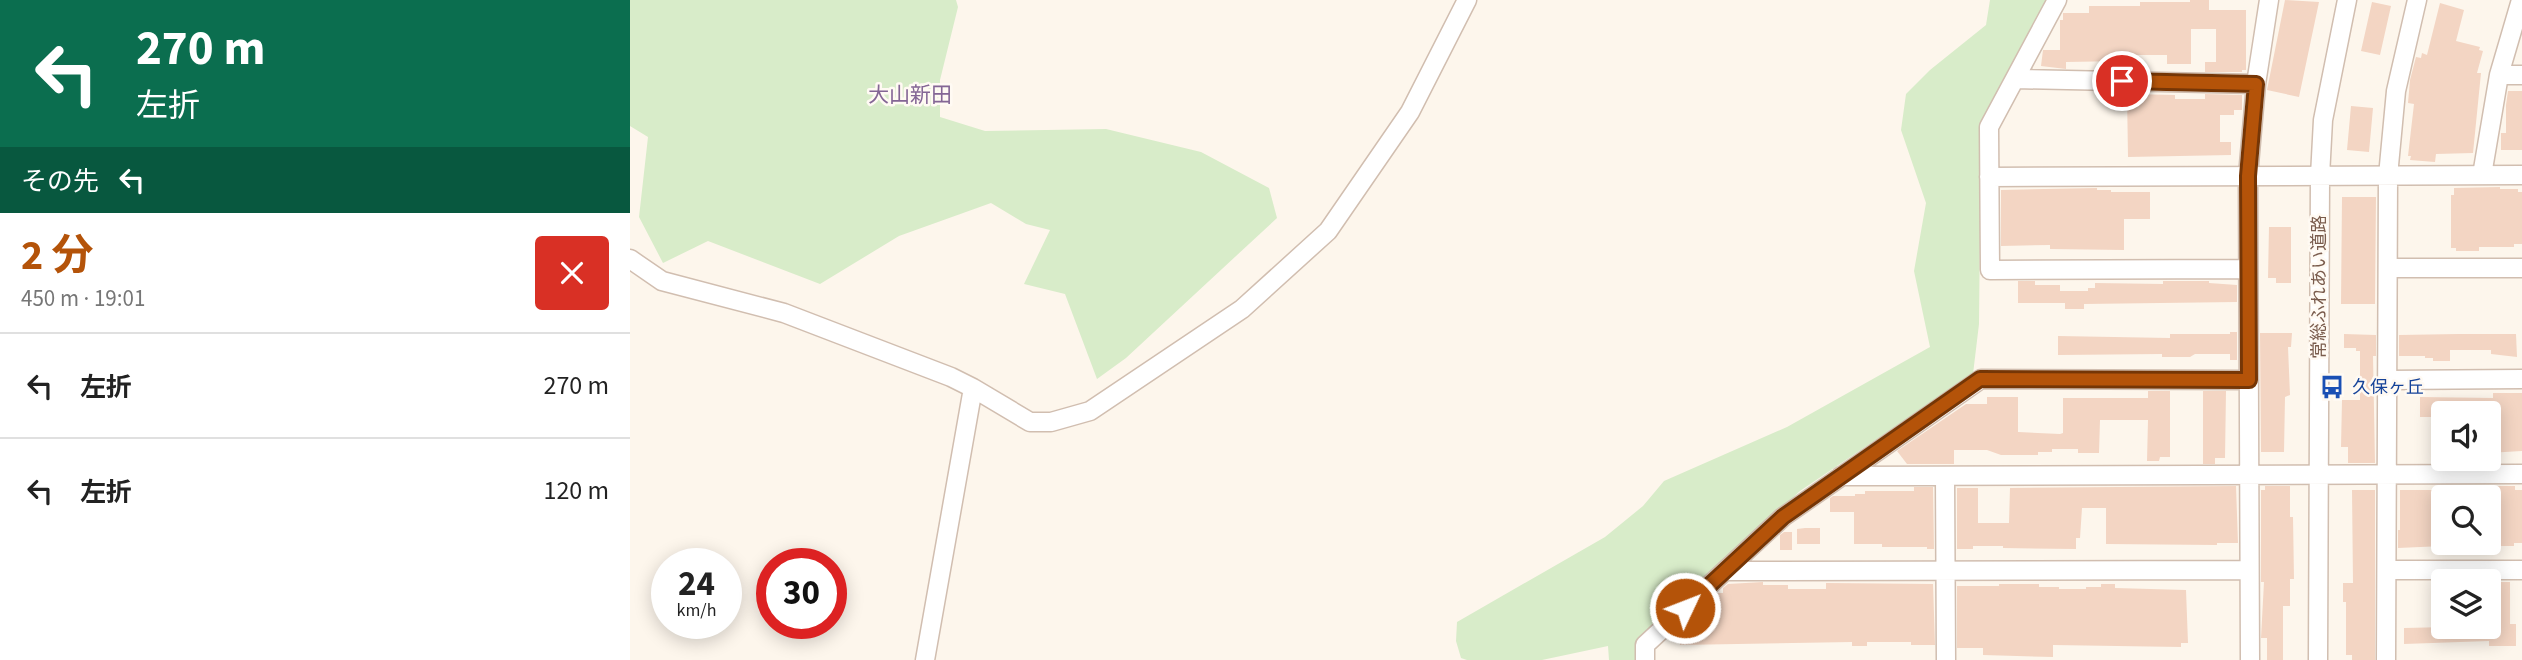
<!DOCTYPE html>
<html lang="ja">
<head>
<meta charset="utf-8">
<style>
	:root { --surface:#fff; --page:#f2f2f2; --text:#222; --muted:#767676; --line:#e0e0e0; --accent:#b45309 }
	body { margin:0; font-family:"Source Sans 3","Noto Sans JP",sans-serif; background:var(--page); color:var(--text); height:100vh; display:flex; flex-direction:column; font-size:26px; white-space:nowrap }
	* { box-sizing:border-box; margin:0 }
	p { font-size:23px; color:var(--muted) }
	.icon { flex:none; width:38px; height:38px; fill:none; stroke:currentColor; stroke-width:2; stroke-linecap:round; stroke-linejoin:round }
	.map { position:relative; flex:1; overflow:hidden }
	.drawer { display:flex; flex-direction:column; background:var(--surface); width:630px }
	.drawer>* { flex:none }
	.guide { background:#0b6e4f; color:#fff; overflow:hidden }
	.controls { position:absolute; left:1801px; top:401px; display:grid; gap:14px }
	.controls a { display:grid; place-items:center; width:70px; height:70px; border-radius:7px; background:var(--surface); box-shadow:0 4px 18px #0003; font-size:35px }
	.speed { position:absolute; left:21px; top:548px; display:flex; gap:14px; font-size:35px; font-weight:700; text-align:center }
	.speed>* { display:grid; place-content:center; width:91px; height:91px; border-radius:50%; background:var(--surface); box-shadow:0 4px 18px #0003; line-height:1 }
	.speed small { font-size:18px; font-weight:400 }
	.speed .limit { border:10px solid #d22; background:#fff; color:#111 }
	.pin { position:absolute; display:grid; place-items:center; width:60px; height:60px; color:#fff; margin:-30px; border:4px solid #fff; border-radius:50%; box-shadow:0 2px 7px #0007 }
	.me { position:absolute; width:77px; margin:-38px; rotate:47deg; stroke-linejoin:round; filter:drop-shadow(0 0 5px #0008) }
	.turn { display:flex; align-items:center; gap:24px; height:147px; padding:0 21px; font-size:32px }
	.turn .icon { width:91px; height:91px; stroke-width:2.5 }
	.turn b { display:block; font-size:49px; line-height:60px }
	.then { display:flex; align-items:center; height:66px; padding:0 21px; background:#0003; gap:14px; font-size:26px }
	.round { display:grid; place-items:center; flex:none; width:74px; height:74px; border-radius:7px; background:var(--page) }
	.overview { display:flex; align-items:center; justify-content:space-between; height:119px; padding:0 21px }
	h1 { font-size:42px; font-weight:700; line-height:52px; color:var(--accent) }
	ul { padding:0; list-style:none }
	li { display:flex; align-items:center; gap:21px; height:105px; padding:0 21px; border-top:2px solid var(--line) }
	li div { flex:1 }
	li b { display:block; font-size:26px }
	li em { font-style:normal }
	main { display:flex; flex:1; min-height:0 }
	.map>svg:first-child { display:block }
	.green { fill:#d8ecc9 }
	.building { fill:#f3d5c3 }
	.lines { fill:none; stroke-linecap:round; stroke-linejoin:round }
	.minor-casing { stroke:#d1beb0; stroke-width:21 }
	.minor { stroke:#fff; stroke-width:18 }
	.route-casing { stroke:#753606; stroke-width:18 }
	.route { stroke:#b45309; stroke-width:12 }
	.labels { text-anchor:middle; stroke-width:5; stroke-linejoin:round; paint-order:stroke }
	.street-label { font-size:18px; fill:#7a5c4d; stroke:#fffaf3 }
	.transit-label { font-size:18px; fill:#164399; stroke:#fffaf3; text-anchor:start }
	.quarter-label { font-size:21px; fill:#846695; stroke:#fffaf3 }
</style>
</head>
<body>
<main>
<section class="drawer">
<div class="guide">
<div class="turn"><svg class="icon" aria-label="left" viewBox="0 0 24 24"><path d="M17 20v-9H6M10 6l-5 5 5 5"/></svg><div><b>270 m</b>左折</div></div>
<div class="then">その先<svg class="icon" aria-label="left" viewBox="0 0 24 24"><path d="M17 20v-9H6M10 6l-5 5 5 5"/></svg></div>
</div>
<div class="overview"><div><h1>2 分</h1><p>450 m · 19:01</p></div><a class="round" style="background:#d93025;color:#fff"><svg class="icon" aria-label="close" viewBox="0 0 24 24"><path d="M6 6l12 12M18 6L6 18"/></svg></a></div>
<ul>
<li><svg class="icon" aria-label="left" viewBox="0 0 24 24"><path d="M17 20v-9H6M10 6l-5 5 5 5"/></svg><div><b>左折</b></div><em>270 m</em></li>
<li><svg class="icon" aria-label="left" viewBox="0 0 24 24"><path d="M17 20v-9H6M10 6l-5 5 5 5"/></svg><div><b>左折</b></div><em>120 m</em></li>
</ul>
</section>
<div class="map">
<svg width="1892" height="660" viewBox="0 0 1892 660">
	<rect width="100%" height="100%" fill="#fdf6ec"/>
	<!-- green -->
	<path class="green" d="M0 0H326L328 7 310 80V117L355 131 476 129 571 152 639 188 647 218 496 358 467 379 435 294 394 284 420 230 396 224 361 203 269 236 190 284 78 241 33 263 9 217 18 137 0 126Z
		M1360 0H1416L1351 127 1349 324 1343 374 1170 491 1006 644V660H979L978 646 912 660H837L831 658 826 641 827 622 975 537 1013 506 1034 481 1157 427 1300 347 1284 271 1296 203 1271 130 1276 94 1300 70 1356 25Z"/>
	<!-- building -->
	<path class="building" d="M1560 0H1579V10H1616V70H1612V72H1575V62H1586V29H1561V64H1537V55H1493V61L1436 62V69L1411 66 1413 50H1430V20H1433V13H1459V6H1510V2H1560Z
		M1655 0 1689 2 1669 97 1637 90Z
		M1742 2 1761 6 1750 55 1731 51Z
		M1810 3 1834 10 1826 41 1850 47 1849 50 1853 51 1847 73H1851L1843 153 1806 154 1805 162 1780 160 1781 156H1778L1784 104 1778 103 1780 80 1786 57 1791 58 1792 53 1797 55Z
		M1878 91H1892V150H1871V133H1876V105Z
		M1497 94 1545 95V99H1575V94L1612 95V110H1604V115H1590V142H1601V155L1498 157Z
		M1721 106 1743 108 1739 152 1717 150Z
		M1870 187V189H1888V192H1892V244H1884V247H1849V251H1826V248H1821V195H1824V188Z
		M1467 188V190H1481V192H1520V219H1494V250L1420 249V245L1371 246V190Z
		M1712 197H1746L1745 304H1711Z
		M1639 227H1661V283H1646V278H1638Z
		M1388 281H1405V285H1430V291H1458V288H1465V283L1533 284V281H1579V283L1607 285V302L1454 304V309H1435V303H1388Z
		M1600 332H1607V360H1600V354H1565L1560 357H1532V354L1428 355V336L1540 338V334H1600Z
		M1630 333H1662L1661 347H1658L1660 395 1655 397 1654 452H1631Z
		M1714 334 1746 335V356H1743L1745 463H1718V447H1711L1712 400H1730V351H1726V348H1714Z
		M1828 334H1886L1887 357 1861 354V350H1820V361H1803V358H1795V356H1769V335Z
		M1518 391H1540V457H1530L1529 461H1517L1518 420H1470L1469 453H1448V449H1422V452H1408V455H1371L1357 450H1324V464H1277L1267 451 1336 404H1357V397H1388V432L1430 434 1433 433V398H1518Z
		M1573 391H1596L1595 458H1585V464H1573Z
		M1863 393H1892V451L1858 453V413H1811V417H1790V397L1863 398Z
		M1606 486 1608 543H1587V545L1476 544V508H1452L1450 538H1446V549L1373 548V546H1343V549H1327V488H1348V523H1379L1380 488Z
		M1635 486H1660V517H1663L1664 579H1660V606H1653V660H1637V638H1631L1634 582H1631V490H1635Z
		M1862 486H1885V490H1892V543H1884V546H1858V524H1862Z
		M1284 487H1303L1304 549H1297V547H1252V544H1224V512H1200V498L1203 496H1225V494H1235V491H1284Z
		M1722 490H1745V660H1722V655H1716V602H1713V583H1723Z
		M1770 490H1813V546L1768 548V530H1770Z
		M1175 528H1190V544H1167V529Z
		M1154 532H1162V550H1150V535Z
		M1133 582V585H1158V589H1196V583L1303 584 1305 645H1281V642H1237V646H1222V642L1050 645V628L1053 626 1083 625V597L1088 593H1093V588L1098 584Z
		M1861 582H1880V624H1886V646H1859V641L1774 644V628L1861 626Z
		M1369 584H1409V587H1429V589H1456V587H1471V584H1485V588L1556 590 1558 643H1551V647L1423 645V657L1353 655V648H1327V586H1369Z"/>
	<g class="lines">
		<!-- minor casing -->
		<g class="minor-casing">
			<path id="minor" d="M1427 0 1359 127 1360 270 1618 269
				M1869 75H1892
				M1386 79 1626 84
				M1852 175 1869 75 1891 0
				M1359 177 1892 175
				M0 259 32 281 154 313 321 377 343 388 400 422H421L460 411 612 309 698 231 780 112 837 0
				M1758 268H1892
				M1758 380 1892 379
				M1211 476 1892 474
				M1315 476 1316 660
				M1757 570H1892
				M1095 571 1619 570
				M295 660 343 388
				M1015 660V645L1153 517 1351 379 1619 380
				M1620 660 1618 176 1626 84 1639 0
				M1688 660 1690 176 1693 120 1717 0
				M1756 660 1758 176 1766 91 1787 0"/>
		</g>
		<!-- minor -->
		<use href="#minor" class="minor"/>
	</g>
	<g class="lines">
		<!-- route casing -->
		<g class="route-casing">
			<path id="route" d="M1055 608 1153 517 1350 379 1619 380 1618 176 1626 84 1492 81"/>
		</g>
		<!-- route -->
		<use href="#route" class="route"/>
	</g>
	<!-- icons -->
	<defs>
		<g id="bus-bare" transform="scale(1.89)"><path d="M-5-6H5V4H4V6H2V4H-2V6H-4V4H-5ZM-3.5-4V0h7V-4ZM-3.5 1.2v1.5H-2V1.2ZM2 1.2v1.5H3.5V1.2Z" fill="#1a4fb4" stroke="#fffaf3" stroke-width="2.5" paint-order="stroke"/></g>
	</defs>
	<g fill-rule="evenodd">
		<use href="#bus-bare" x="1702" y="387"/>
	</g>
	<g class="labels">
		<!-- street labels -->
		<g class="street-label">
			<text transform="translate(1689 287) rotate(-90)" y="6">常総ふれあい道路</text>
		</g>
		<!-- transit labels -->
		<g class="transit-label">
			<text x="1722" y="393">久保ヶ丘</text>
		</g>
		<!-- quarter labels -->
		<g class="quarter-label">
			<text x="280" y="102">大山新田</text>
		</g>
	</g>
</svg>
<div class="controls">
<a><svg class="icon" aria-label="sound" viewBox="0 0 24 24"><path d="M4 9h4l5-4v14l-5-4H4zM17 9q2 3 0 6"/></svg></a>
<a><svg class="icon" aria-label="search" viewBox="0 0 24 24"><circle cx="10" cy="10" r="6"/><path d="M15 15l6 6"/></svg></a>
<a><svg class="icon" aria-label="layers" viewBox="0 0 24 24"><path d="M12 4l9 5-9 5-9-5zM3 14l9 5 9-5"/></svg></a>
</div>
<div class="speed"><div>24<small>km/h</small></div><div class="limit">30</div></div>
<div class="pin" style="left:1492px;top:81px;background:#d93025"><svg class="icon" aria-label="arrive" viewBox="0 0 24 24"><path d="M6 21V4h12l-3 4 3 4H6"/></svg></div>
<svg class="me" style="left:1055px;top:608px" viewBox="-20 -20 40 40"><circle r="17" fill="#b45309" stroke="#fff" stroke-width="3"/><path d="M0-11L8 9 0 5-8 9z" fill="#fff"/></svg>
</div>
</main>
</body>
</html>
